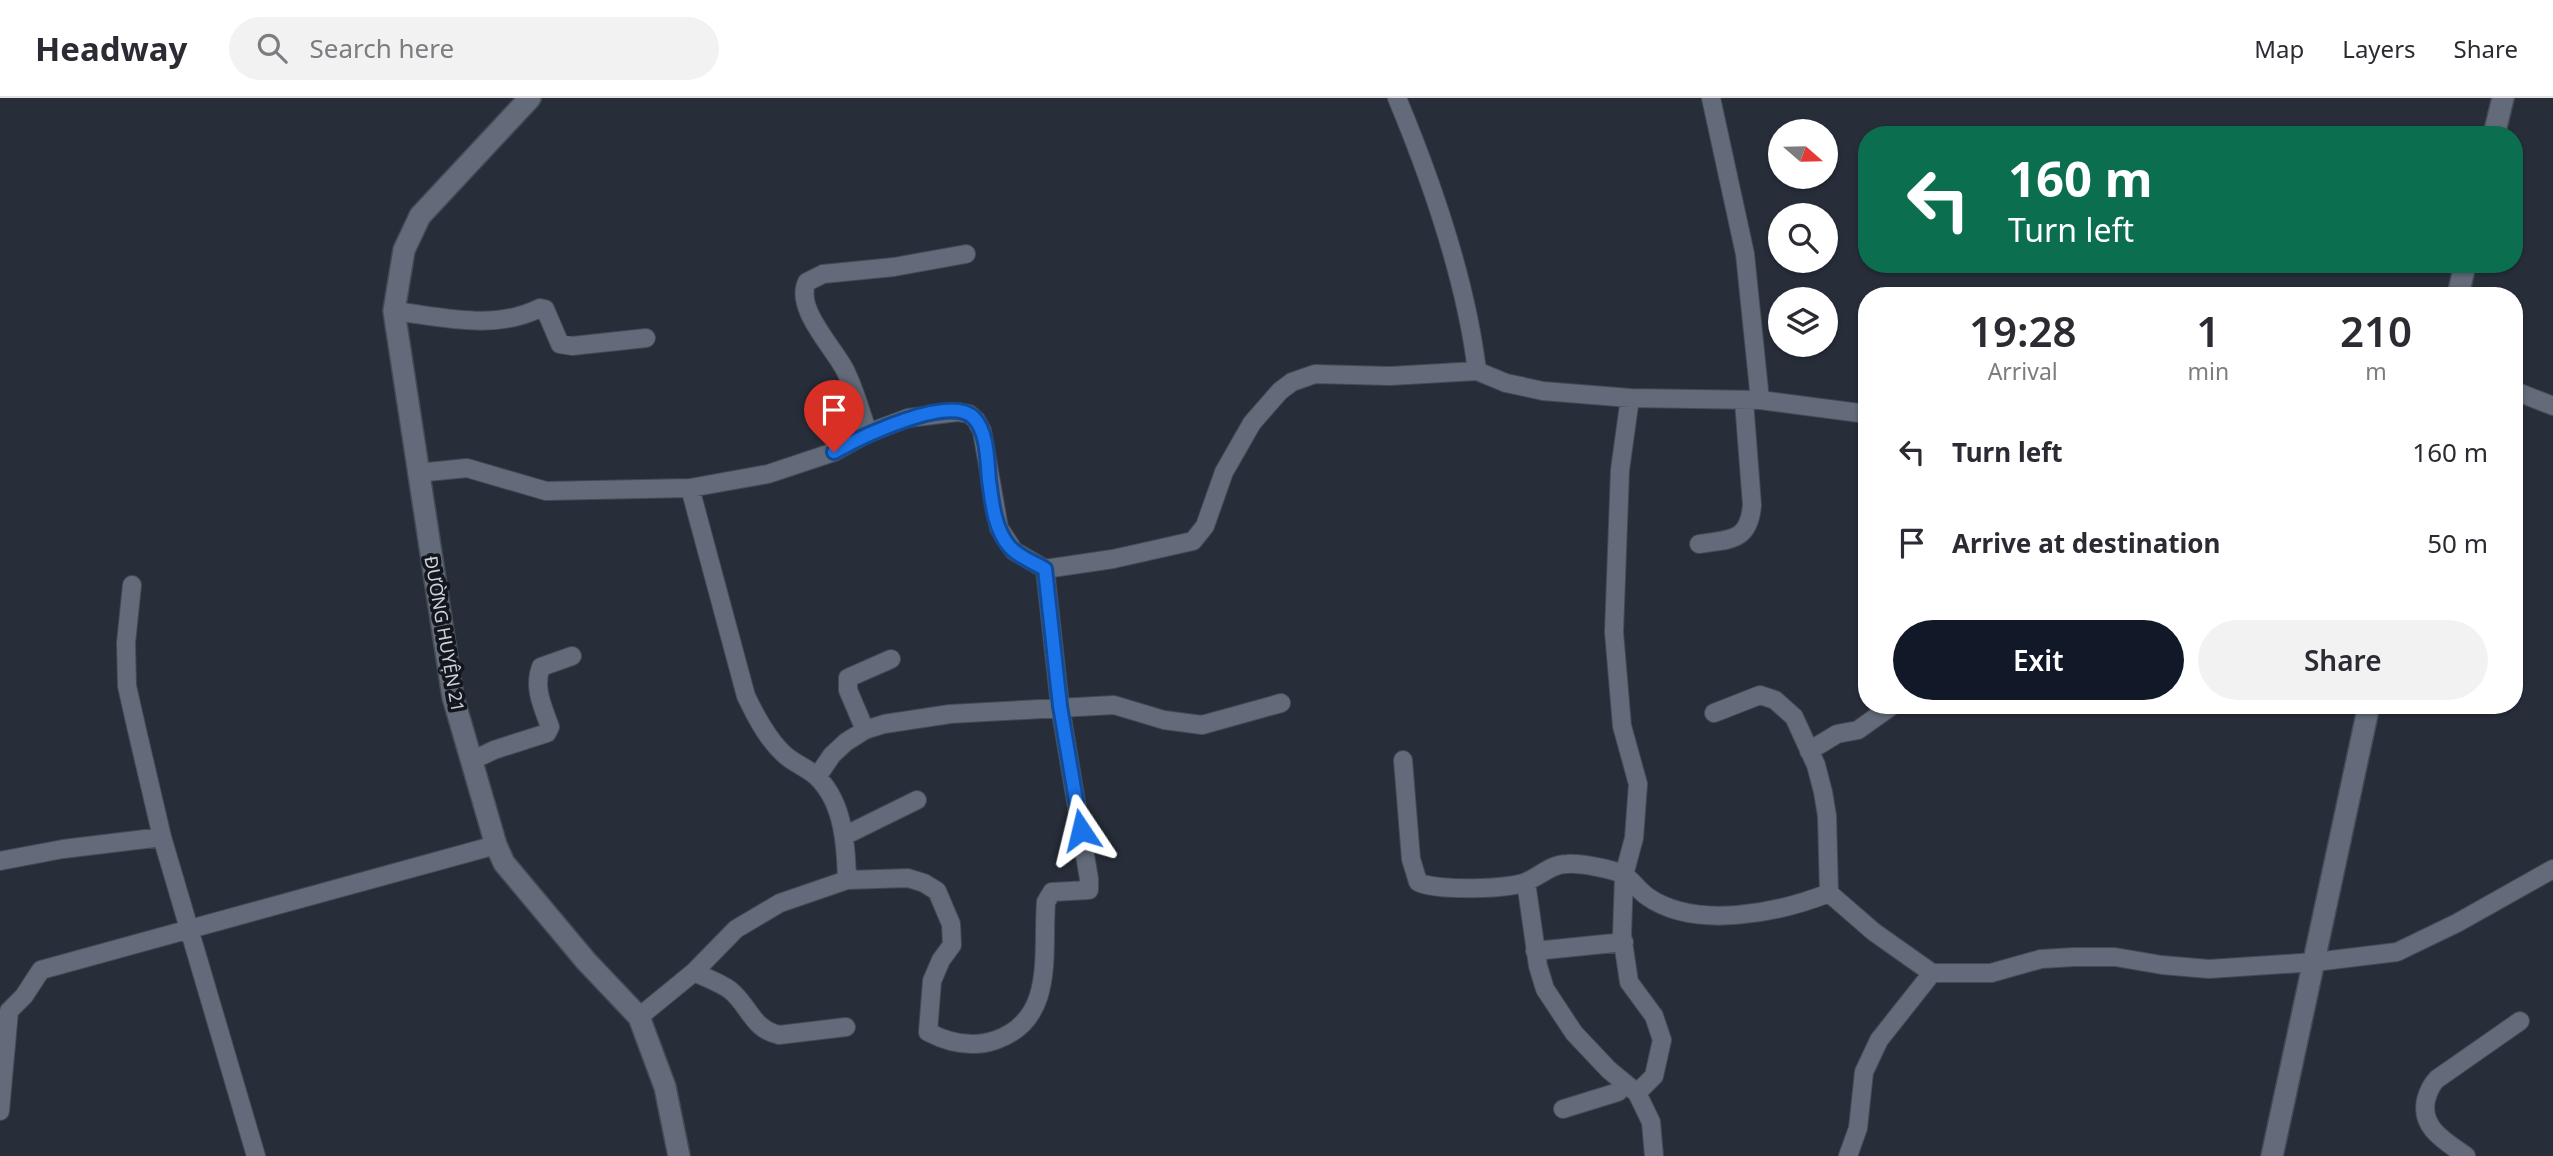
<!DOCTYPE html>
<html lang="en">
<head>
<meta charset="utf-8">
<style>
	:root { --surface:#fff; --page:#f2f2f3; --text:#2b2b33; --muted:#7c7c81; --line:#e1e1e2; --accent:#111827 }
	body { margin:0; font-family:"Noto Sans",sans-serif; background:var(--page); color:var(--text); height:100vh; display:flex; flex-direction:column; font-size:26px; white-space:nowrap }
	* { box-sizing:border-box; margin:0 }
	p { font-size:23px; color:var(--muted) }
	.icon { flex:none; width:38px; height:38px; fill:none; stroke:currentColor; stroke-width:2; stroke-linecap:round; stroke-linejoin:round }
	.map { position:relative; flex:1; overflow:hidden }
	.panel { position:absolute; left:1858px; top:189px; width:665px; height:427px; display:flex; flex-direction:column; background:var(--surface); border-radius:28px; box-shadow:0 2px 5px #0004 }
	.panel>* { flex:none }
	.banner { position:absolute; left:1858px; top:28px; width:665px; height:147px; border-radius:28px; box-shadow:0 2px 5px #0004; background:#0b6e4f; color:#fff; overflow:hidden }
	.needle { width:46px; rotate:110deg }
	.tools { position:absolute; left:1768px; top:21px; display:grid; gap:14px }
	.tools a { display:grid; place-items:center; width:70px; height:70px; border-radius:50%; background:var(--surface); box-shadow:0 2px 5px #0004; font-size:35px }
	.pin { position:absolute; display:grid; place-items:center; width:60px; height:60px; color:#fff; margin:-72px -30px; border-radius:50% 50% 50% 0; rotate:-45deg; box-shadow:0 0 7px #0007 }
	.pin .icon { rotate:45deg }
	.me { position:absolute; width:77px; margin:-38px; rotate:350deg; stroke-linejoin:round; filter:drop-shadow(0 0 5px #0008) }
	.turn { display:flex; align-items:center; gap:24px; height:147px; padding:0 35px; font-size:32px }
	.turn .icon { width:91px; height:91px; stroke-width:2.5 }
	.turn b { display:block; font-size:49px; line-height:60px }
	.eta { display:flex; justify-content:space-evenly; align-items:center; height:119px; text-align:center }
	.eta b { font-size:42px; font-weight:600; line-height:49px }
	.primary-button { display:flex; gap:14px; margin-top:auto; padding:14px 35px }
	.primary-button a { flex:1; height:80px; border-radius:42px; background:var(--accent); color:#fff; font-size:28px; font-weight:600; line-height:80px; text-align:center }
	.primary-button a+a { background:var(--page); color:var(--text) }
	ul { padding:0; list-style:none }
	li { display:flex; align-items:center; gap:21px; height:91px; padding:0 35px }
	li div { flex:1 }
	li b { display:block; font-size:26px }
	li em { font-style:normal }
	header { display:flex; align-items:center; gap:42px; box-sizing:border-box; height:98px; padding:0 35px; background:var(--surface); border-bottom:2px solid var(--line) }
	header strong { font-size:33px }
	nav { display:flex; gap:38px; margin-inline-start:auto; font-size:24px }
	.search { width:490px; height:63px; background:var(--page); display:flex; align-items:center; gap:18px; box-sizing:border-box; padding:0 24px; border-radius:38px; color:var(--muted); font-size:26px }
	.map>svg:first-child { display:block }
	.lines { fill:none; stroke-linecap:round; stroke-linejoin:round }
	.street-casing { stroke:#454b55; stroke-width:20 }
	.secondary-casing { stroke:#454b55; stroke-width:24 }
	.street { stroke:#636b7a; stroke-width:18 }
	.secondary { stroke:#636b7a; stroke-width:21 }
	.route-casing { stroke:#114b97; stroke-width:18 }
	.route { stroke:#1a73e8; stroke-width:12 }
	.labels { text-anchor:middle; stroke-width:7; stroke-linejoin:round; paint-order:stroke }
	.street-label { font-size:18px; fill:#cdd2da; stroke:#13161c }
</style>
</head>
<body>
<header>
<strong>Headway</strong>
<div class="search"><svg class="icon" aria-label="search" viewBox="0 0 24 24"><circle cx="10" cy="10" r="6"/><path d="M15 15l6 6"/></svg>Search here</div>
<nav><a>Map</a><a>Layers</a><a>Share</a></nav>
</header>
<div class="map">
<svg width="2553" height="1058" viewBox="0 0 2553 1058">
	<rect width="100%" height="100%" fill="#272e3a"/>
	<g class="lines">
		<!-- street casing -->
		<g class="street-casing">
			<path id="street" d="M1397 0C1432 84 1466 182 1477 273
				M1711 0 1745 156 1760 302
				M394 213C443 219 494 233 540 210L545 211 560 246 572 248 646 240
				M2515 293 2553 308
				M1630 300 1620 372 1614 534 1622 628 1638 686 1634 740 1624 777 1622 837 1629 884 1654 918 1662 942 1654 978 1637 995
				M868 335C861 315 855 292 845 272 834 250 794 210 807 184L823 176 894 169 966 156
				M417 375 467 370 546 393 690 390 768 376 834 354 868 335 908 320 958 314 969 316 976 322 982 333 999 430 1014 453 1045 471 1113 461 1193 443 1205 428 1224 374 1252 325 1280 293 1292 284 1315 276 1390 278 1477 273 1506 285 1543 293 1630 300 1760 302 1867 316
				M690 390 746 598C756 619 768 642 785 657 795 666 808 670 817 679 844 705 846 748 847 782
				M1699 446C1730 441 1749 444 1752 407L1744 303
				M132 487 126 545 127 588 136 628 162 739 256 1058
				M1714 615 1760 597 1775 602 1794 619 1816 667 1823 694 1827 718 1829 795
				M865 632 848 592V580L891 561
				M1809 653 1837 636 1858 632 1893 607
				M1403 662 1411 761 1418 784C1435 793 1511 792 1528 783 1541 777 1552 766 1567 766 1579 765 1614 771 1624 777 1633 783 1639 793 1648 799 1696 832 1778 815 1829 795L1874 834 1932 875H1991L2041 861 2074 859H2115L2162 867 2209 871 2315 864 2397 854 2457 825 2553 771
				M471 663 494 652 547 635 550 629C543 609 533 590 541 569L572 558
				M817 679 832 657 846 644 865 632 884 626 950 616 1114 607 1164 622 1202 627 1281 605
				M844 738 917 702
				M0 763 63 751 162 739
				M1526 784 1538 868 1545 891 1574 935 1609 972 1637 995 1651 1024 1654 1058
				M1535 853 1624 844
				M694 874C706 880 719 884 730 892 749 907 752 931 779 937L846 929
				M639 919 694 874 736 831 780 805 847 782 908 780 924 785 937 793 951 826 952 847 941 862 932 883 928 934C949 945 973 950 996 942 1056 921 1042 855 1046 804L1052 794 1089 792V781L1060 608 1045 471
				M1563 1011 1618 994 1624 987
				M0 1013 9 913 24 898 41 872 496 747
				M1848 1058 1858 1030 1864 974 1879 942 1932 875
				M2466 1058C2445 1043 2420 1030 2426 1002 2428 994 2431 987 2437 981L2520 923"/>
		</g>
		<!-- secondary casing -->
		<g class="secondary-casing">
			<path id="secondary" d="M530 0 420 118 404 152 394 213 453 599 496 747 504 765 586 863 639 919 665 989 679 1058
				M2494 37 2503 0
				M2458 198 2465 166
				M2272 1058 2369 607"/>
		</g>
		<!-- street -->
		<use href="#street" class="street"/>
		<!-- secondary -->
		<use href="#secondary" class="secondary"/>
	</g>
	<g class="lines">
		<!-- route casing -->
		<g class="route-casing">
			<path id="route" d="M834 354C859 340 950 295 974 320 988 335 987 363 989 382 992 404 994 430 1009 448 1017 458 1033 464 1045 471L1060 608 1081 732"/>
		</g>
		<!-- route -->
		<use href="#route" class="route"/>
	</g>
	<g class="labels">
		<!-- street labels -->
		<g class="street-label">
			<text transform="translate(444 536) rotate(80)" y="6">ĐƯỜNG HUYỆN 21</text>
		</g>
	</g>
</svg>
<div class="tools">
<a><svg class="needle" viewBox="-14 -14 28 28"><path d="M0-13l5 13h-10z" fill="#e53935"/><path d="M0 13l5-13h-10z" fill="#7c7c81"/></svg></a>
<a><svg class="icon" aria-label="search" viewBox="0 0 24 24"><circle cx="10" cy="10" r="6"/><path d="M15 15l6 6"/></svg></a>
<a><svg class="icon" aria-label="layers" viewBox="0 0 24 24"><path d="M12 4l9 5-9 5-9-5zM3 14l9 5 9-5"/></svg></a>
</div>
<div class="pin" style="left:834px;top:354px;background:#d93025"><svg class="icon" aria-label="arrive" viewBox="0 0 24 24"><path d="M6 21V4h12l-3 4 3 4H6"/></svg></div>
<svg class="me" style="left:1081px;top:732px" viewBox="-20 -20 40 40"><path d="M0-17L14 15 0 8-14 15z" fill="#1a73e8" stroke="#fff" stroke-width="4"/></svg>
<div class="banner">
<div class="turn"><svg class="icon" aria-label="left" viewBox="0 0 24 24"><path d="M17 20v-9H6M10 6l-5 5 5 5"/></svg><div><b>160 m</b>Turn left</div></div>
</div>
<section class="panel">
<div class="eta">
<div><b>19:28</b><p>Arrival</p></div>
<div><b>1</b><p>min</p></div>
<div><b>210</b><p>m</p></div>
</div>
<ul>
<li><svg class="icon" aria-label="left" viewBox="0 0 24 24"><path d="M17 20v-9H6M10 6l-5 5 5 5"/></svg><div><b>Turn left</b></div><em>160 m</em></li>
<li><svg class="icon" aria-label="arrive" viewBox="0 0 24 24"><path d="M6 21V4h12l-3 4 3 4H6"/></svg><div><b>Arrive at destination</b></div><em>50 m</em></li>
</ul>
<div class="primary-button"><a>Exit</a><a>Share</a></div>
</section>
</div>
</body>
</html>
